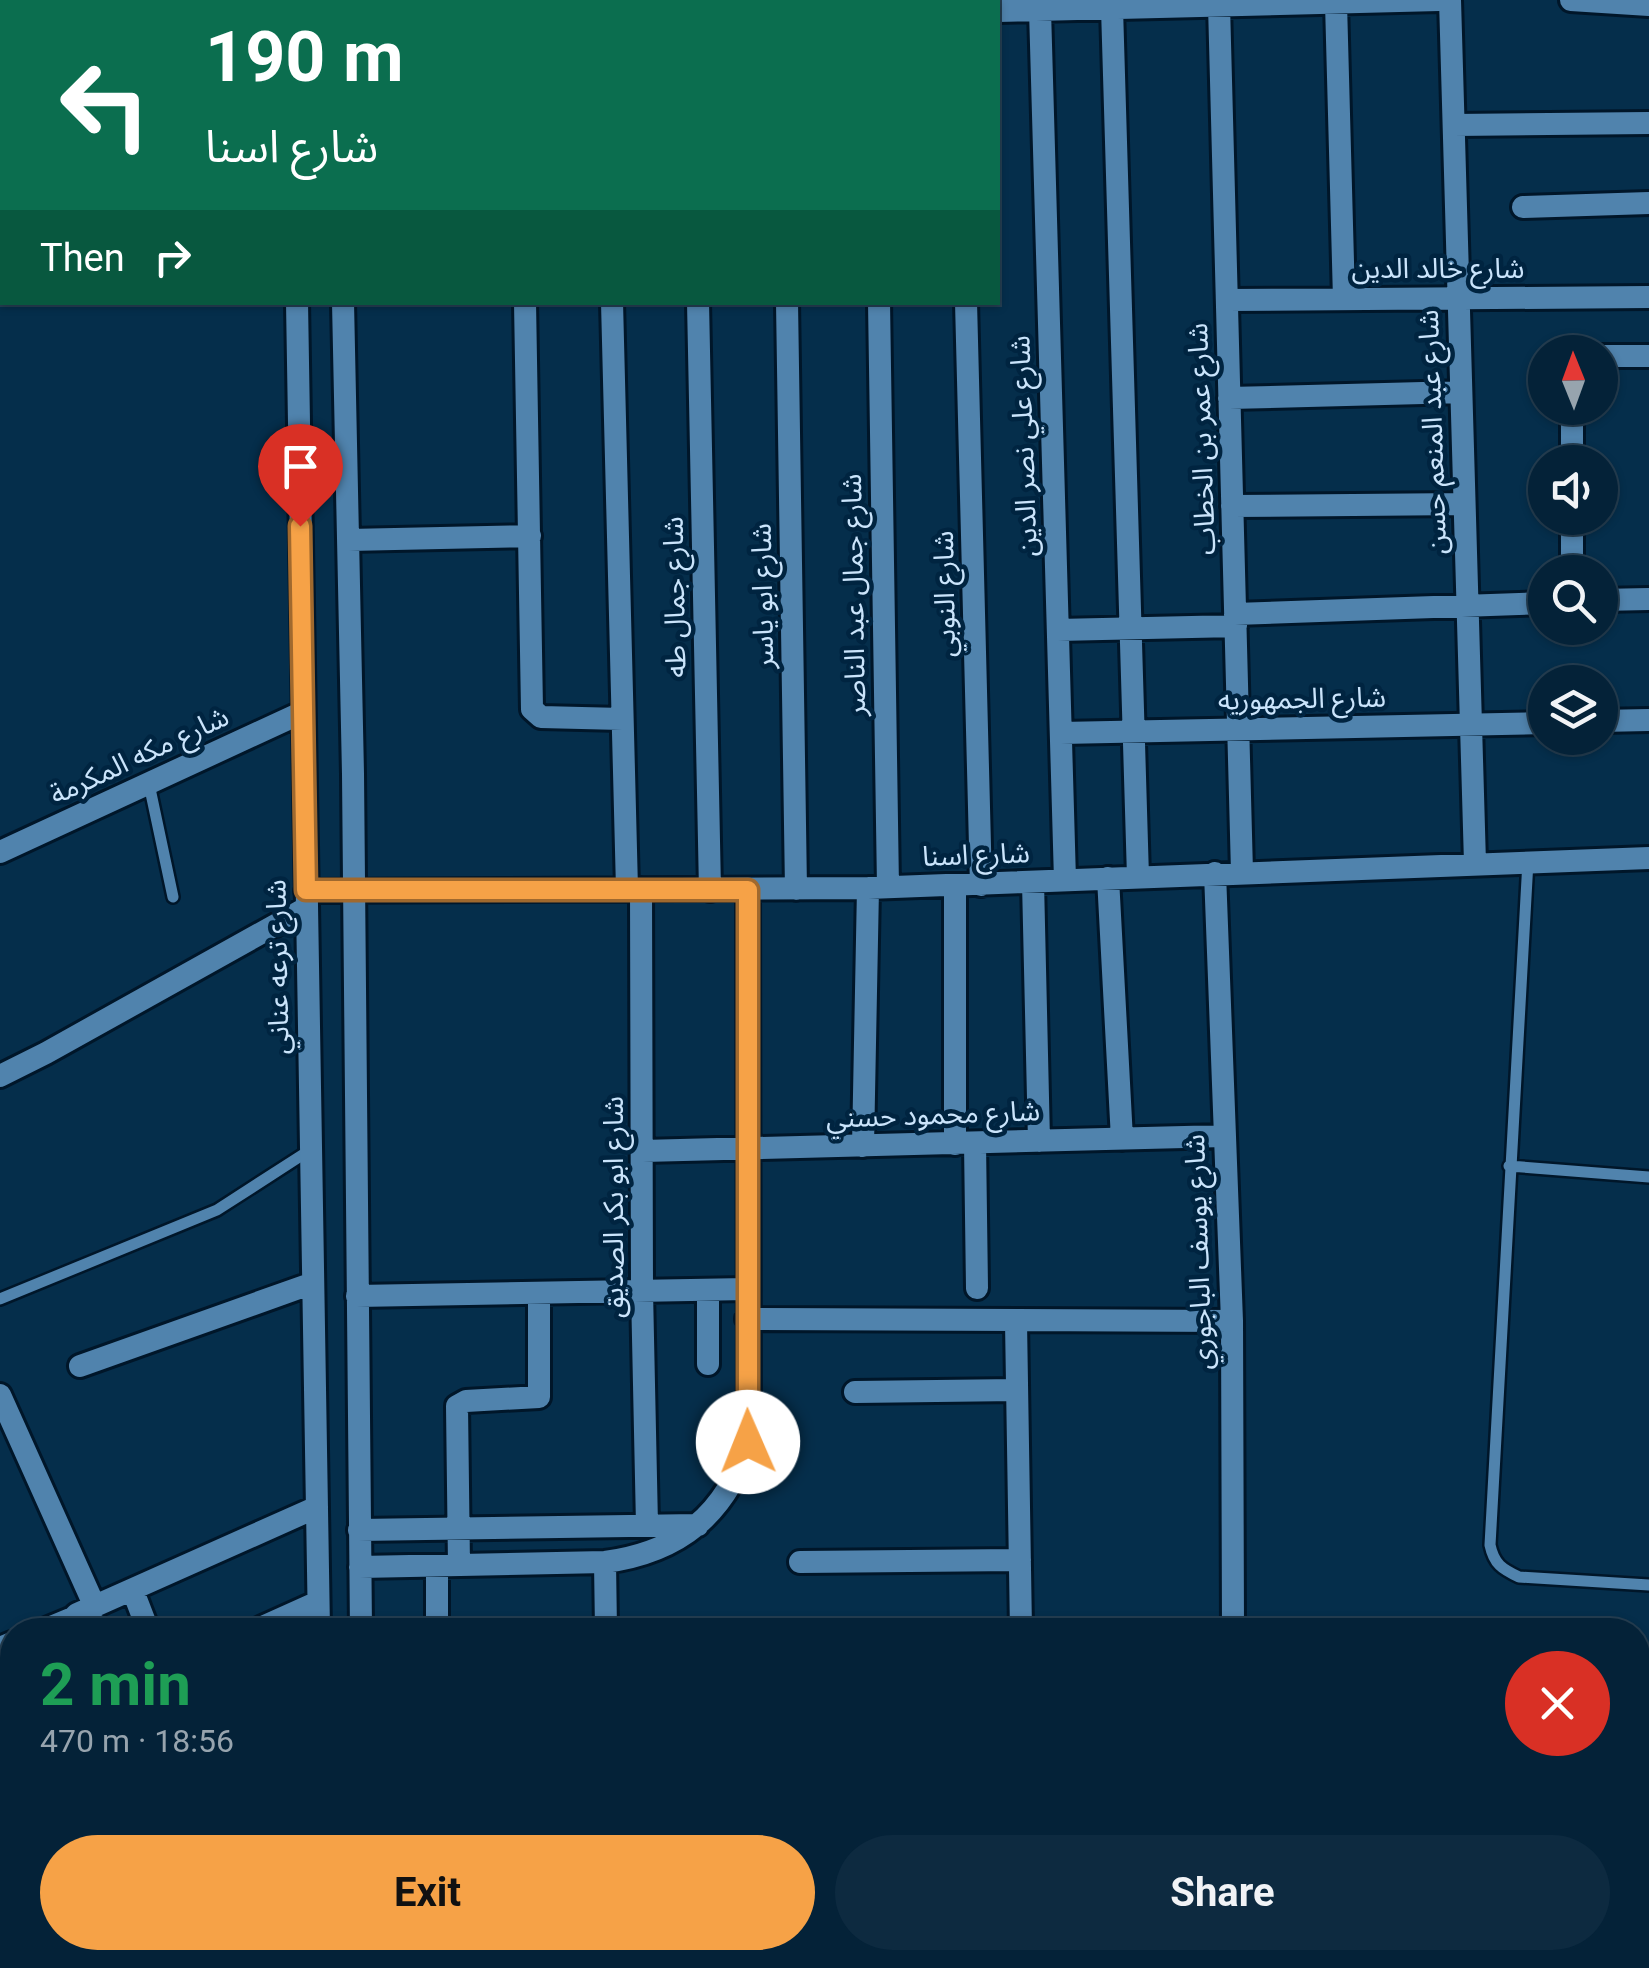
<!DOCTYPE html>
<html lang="en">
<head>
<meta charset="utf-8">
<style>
	:root { --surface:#042238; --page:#0d2a40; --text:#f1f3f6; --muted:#97a4ae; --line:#253f53; --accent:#f6a247 }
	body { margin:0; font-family:Roboto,"Noto Sans Arabic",sans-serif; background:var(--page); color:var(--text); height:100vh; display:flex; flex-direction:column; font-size:38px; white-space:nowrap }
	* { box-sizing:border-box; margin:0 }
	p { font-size:32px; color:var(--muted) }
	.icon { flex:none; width:55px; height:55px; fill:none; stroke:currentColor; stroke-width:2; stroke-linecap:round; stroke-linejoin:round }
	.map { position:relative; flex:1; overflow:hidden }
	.details { position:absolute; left:0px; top:1618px; width:1650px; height:352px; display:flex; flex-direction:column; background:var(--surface); border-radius:40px 40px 0 0; box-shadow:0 2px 8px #0004,0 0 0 2px var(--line) }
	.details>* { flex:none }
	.guide { position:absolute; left:0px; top:0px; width:1000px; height:305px; box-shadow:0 2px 8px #0004,0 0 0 2px var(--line); background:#0b6e4f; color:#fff; overflow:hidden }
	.needle { width:65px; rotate:359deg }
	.buttons { position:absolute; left:1528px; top:335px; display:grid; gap:20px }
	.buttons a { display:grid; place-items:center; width:90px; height:90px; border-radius:50%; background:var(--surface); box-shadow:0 2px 8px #0004,0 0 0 2px var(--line); font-size:50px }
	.pin { position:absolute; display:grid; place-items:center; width:85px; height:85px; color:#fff; margin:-102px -42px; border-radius:50% 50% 50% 0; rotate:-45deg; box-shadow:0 0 10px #0007 }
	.pin .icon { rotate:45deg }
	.me { position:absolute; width:110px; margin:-55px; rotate:359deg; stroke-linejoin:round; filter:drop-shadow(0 0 8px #0008) }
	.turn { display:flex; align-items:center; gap:35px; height:210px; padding:0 40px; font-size:45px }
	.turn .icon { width:130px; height:130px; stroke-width:2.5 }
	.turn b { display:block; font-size:70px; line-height:85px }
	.then { display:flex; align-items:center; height:95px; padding:0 40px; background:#0003; gap:20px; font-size:38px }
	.round { display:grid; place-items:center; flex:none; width:105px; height:105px; border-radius:52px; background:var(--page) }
	.overview { display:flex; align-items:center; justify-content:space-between; height:170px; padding:0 40px }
	h1 { font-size:60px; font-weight:700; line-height:75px; color:#1e9e55 }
	.button { display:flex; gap:20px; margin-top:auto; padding:20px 40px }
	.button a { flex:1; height:115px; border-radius:60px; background:var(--accent); color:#111; font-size:40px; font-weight:700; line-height:115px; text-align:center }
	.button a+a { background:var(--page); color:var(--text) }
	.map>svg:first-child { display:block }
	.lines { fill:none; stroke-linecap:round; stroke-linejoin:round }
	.canal { stroke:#162100; stroke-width:20 }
	.service-casing { stroke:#001629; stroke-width:16 }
	.minor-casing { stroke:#001629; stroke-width:28 }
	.motorway-casing { stroke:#001629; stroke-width:45 }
	.service { stroke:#5083ad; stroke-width:11 }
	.minor { stroke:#5083ad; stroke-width:22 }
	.motorway { stroke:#3687c3; stroke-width:40 }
	.route-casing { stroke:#a0692e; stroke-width:25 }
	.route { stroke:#f6a247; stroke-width:18 }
	.labels { text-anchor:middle; stroke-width:9; stroke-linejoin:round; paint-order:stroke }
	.street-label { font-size:28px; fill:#cae4fb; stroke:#002440 }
</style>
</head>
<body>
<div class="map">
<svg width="1649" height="1968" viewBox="0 0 1649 1968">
	<rect width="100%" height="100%" fill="#052e4b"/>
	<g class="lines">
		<!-- canal -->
		<path class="canal" d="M1638 1879 1649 1848"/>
		<!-- service casing -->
		<g class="service-casing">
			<path id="service" d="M149 784 173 897
				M1528 861 1490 1545C1494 1564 1502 1569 1519 1577L1649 1585
				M1509 1166 1649 1177
				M0 1299 217 1210 310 1150
				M0 1918 12 1919
				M629 1958 743 1968"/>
		</g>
		<!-- minor casing -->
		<g class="minor-casing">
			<path id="minor" d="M57 0 58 2
				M293 0V2
				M334 0V2
				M428 0V2
				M517 0V2
				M606 0V2
				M691 0 692 2
				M782 0V2
				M1450 0 1475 863
				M1571 0 1649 5
				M86 2 91 0
				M1336 3 1344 299
				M1219 5 1242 872
				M1112 8 1138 877
				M1040 10 1065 880
				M998 11 1439 0
				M0 44 2 43
				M1454 125 1649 123
				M1523 207 1649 203
				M1227 300 1649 297
				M297 302 319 1630
				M343 302 353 774 361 1630
				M525 302 532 709 541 717 622 719
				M612 302 627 889
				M698 302 710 890
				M787 302 796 889
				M879 302 888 887
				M966 302 981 885
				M1600 356H1649
				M1229 398 1461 392
				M1572 462V408
				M1232 506 1464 504
				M349 540 530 536
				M1572 572V518
				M1600 600 1649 599
				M1235 614 1545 603
				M1058 630 1236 626
				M1600 721 1649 720
				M1061 733 1545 723
				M0 852 303 712
				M1215 873 1232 1321 1233 1630
				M1108 878 1122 1139
				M1033 882 1039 1141
				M955 885V1144
				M641 889 642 1291 647 1525
				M306 891 868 888 1649 858
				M0 1076 46 1053 306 908
				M975 1143 977 1288
				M863 1146 868 888
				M643 1151 1224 1136
				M708 1290V1364
				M357 1296 747 1289
				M747 1319 1232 1321
				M1016 1322 1021 1630
				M80 1366 313 1283
				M855 1392 1017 1390
				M0 1395 95 1607
				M359 1530 698 1525
				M605 1562 606 1630
				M800 1562 1020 1560
				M459 1565 457 1406 466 1401 539 1397V1293
				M437 1566V1630
				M360 1567 605 1562C680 1552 726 1514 749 1442L748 890
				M133 1591 148 1630
				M44 1630 73 1618
				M73 1630V1618L77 1614 317 1507
				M256 1630 318 1602
				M0 1648 12 1643
				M1638 1712 1649 1682
				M0 1810H12
				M1638 1950 1649 1923
				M325 1958V1968
				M365 1958 366 1968
				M1553 1968 1556 1958"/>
		</g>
		<!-- motorway casing -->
		<g class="motorway-casing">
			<path id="motorway" d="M0 1872H12
				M1120 1958 1203 1968
				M0 1962 132 1968"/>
		</g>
		<!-- service -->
		<use href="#service" class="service"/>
		<!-- minor -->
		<use href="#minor" class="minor"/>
		<!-- motorway -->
		<use href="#motorway" class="motorway"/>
	</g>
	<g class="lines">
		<!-- route casing -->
		<g class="route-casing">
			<path id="route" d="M300 526 306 890H748V1442"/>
		</g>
		<!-- route -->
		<use href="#route" class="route"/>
	</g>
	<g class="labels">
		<!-- street labels -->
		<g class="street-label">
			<text x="1438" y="278">شارع خالد الدين</text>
			<text transform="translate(1432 432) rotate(-92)" y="10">شارع عبد المنعم حسن</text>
			<text transform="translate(1201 439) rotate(-92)" y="10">شارع عمر بن الخطاب</text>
			<text transform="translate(1023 446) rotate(-92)" y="10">شارع علي نصر الدين</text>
			<text transform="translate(944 594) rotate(-91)" y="10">شارع النوبي</text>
			<text transform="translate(853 595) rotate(-91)" y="10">شارع جمال عبد الناصر</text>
			<text transform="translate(762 596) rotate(-91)" y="10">شارع ابو ياسر</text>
			<text transform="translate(674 597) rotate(-91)" y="10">شارع جمال طه</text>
			<text transform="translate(1302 698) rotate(-1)" y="10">شارع الجمهوريه</text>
			<text transform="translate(139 755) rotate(-25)" y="10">شارع مكه المكرمة</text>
			<text transform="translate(976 854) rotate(-2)" y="10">شارع اسنا</text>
			<text transform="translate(277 967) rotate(-91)" y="10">شارع ترعه عناني</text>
			<text transform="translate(933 1114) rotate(-2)" y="10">شارع محمود حسني</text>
			<text transform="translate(613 1207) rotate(-90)" y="10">شارع ابو بكر الصديق</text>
			<text transform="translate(1198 1252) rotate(-92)" y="10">شارع يوسف الباجوري</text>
		</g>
	</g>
</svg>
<div class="buttons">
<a><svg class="needle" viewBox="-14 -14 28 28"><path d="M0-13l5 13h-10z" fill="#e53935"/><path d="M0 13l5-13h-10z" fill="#97a4ae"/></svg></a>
<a><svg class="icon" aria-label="sound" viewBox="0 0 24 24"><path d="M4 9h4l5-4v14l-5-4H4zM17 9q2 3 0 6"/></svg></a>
<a><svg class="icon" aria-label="search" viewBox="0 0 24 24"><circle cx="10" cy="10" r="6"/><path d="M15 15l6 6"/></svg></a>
<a><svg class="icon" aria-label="layers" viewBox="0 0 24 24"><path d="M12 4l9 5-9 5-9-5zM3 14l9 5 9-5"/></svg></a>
</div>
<div class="pin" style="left:300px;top:526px;background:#d93025"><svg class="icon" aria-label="arrive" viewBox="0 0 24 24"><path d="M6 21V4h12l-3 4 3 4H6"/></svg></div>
<svg class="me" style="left:748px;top:1442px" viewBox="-20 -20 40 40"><circle r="19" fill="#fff"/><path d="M0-13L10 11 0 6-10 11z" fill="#f6a247"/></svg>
<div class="guide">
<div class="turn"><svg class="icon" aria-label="left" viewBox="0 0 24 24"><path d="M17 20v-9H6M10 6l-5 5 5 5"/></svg><div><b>190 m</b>شارع اسنا</div></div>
<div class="then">Then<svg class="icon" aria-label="right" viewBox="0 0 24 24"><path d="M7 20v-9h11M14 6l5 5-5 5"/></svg></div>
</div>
<section class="details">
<div class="overview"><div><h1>2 min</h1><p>470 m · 18:56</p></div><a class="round" style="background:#d93025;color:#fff"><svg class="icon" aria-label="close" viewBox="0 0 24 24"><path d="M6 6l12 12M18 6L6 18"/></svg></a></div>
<div class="button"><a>Exit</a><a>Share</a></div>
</section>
</div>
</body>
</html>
